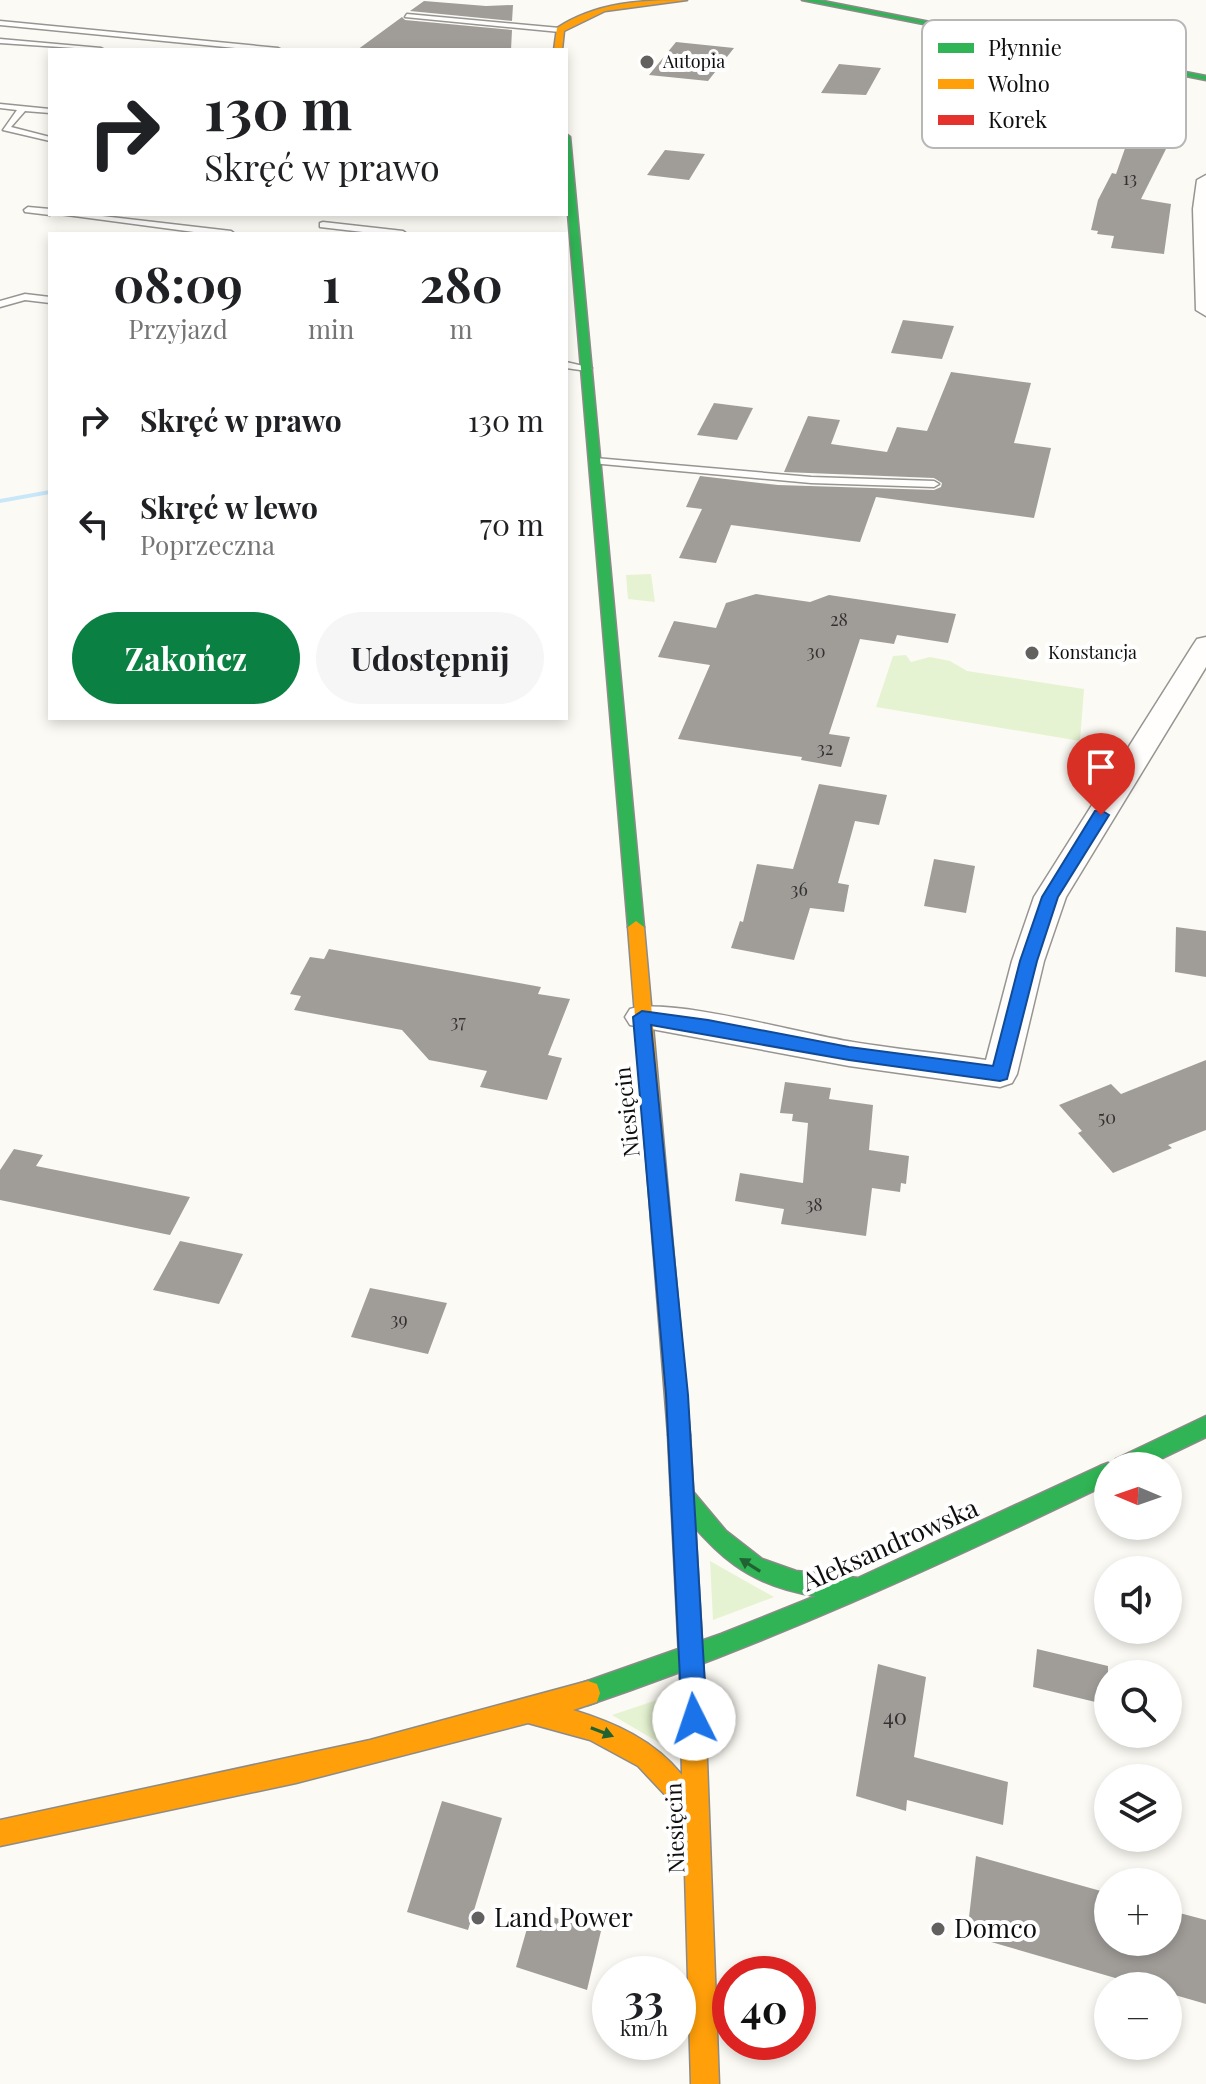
<!DOCTYPE html>
<html lang="pl">
<head>
<meta charset="utf-8">
<style>
	:root { --surface:#fff; --page:#f6f6f6; --text:#202124; --muted:#757577; --accent:#0b8043 }
	body { margin:0; font-family:"Playfair Display",serif; background:var(--page); color:var(--text); height:100vh; display:flex; flex-direction:column; font-size:30px; white-space:nowrap }
	* { box-sizing:border-box; margin:0 }
	p { font-size:26px; color:var(--muted) }
	.icon { flex:none; width:44px; height:44px; fill:none; stroke:currentColor; stroke-width:2; stroke-linecap:round; stroke-linejoin:round }
	.map { position:relative; flex:1; overflow:hidden }
	.sheet { position:absolute; left:48px; top:232px; width:520px; height:488px; display:flex; flex-direction:column; background:var(--surface); border-radius:0px; box-shadow:0 4px 12px #0003 }
	.sheet>* { flex:none }
	.guide { position:absolute; left:48px; top:48px; width:520px; height:168px; border-radius:0px; box-shadow:0 4px 12px #0003; background:#fff; color:var(--text); overflow:hidden }
	.needle { width:52px; rotate:272deg }
	.buttons { position:absolute; left:1094px; top:1452px; display:grid; gap:16px }
	.buttons a { display:grid; place-items:center; width:88px; height:88px; border-radius:50%; background:var(--surface); box-shadow:0 4px 12px #0003; font-size:40px }
	.speed { position:absolute; left:592px; top:1956px; display:flex; gap:16px; font-size:40px; font-weight:700; text-align:center }
	.speed>* { display:grid; place-content:center; width:104px; height:104px; border-radius:50%; background:var(--surface); box-shadow:0 4px 12px #0003; line-height:1 }
	.speed small { font-size:20px; font-weight:400 }
	.speed .limit { border:12px solid #d22; background:#fff; color:#111 }
	.pin { position:absolute; display:grid; place-items:center; width:68px; height:68px; color:#fff; margin:-82px -34px; border-radius:50% 50% 50% 0; rotate:-45deg; box-shadow:0 0 8px #0007 }
	.pin .icon { rotate:45deg }
	.me { position:absolute; width:88px; margin:-44px; rotate:356deg; stroke-linejoin:round; filter:drop-shadow(0 0 6px #0008) }
	.turn { display:flex; align-items:center; gap:28px; height:168px; padding:0 24px; font-size:36px }
	.turn .icon { width:104px; height:104px; stroke-width:2.5 }
	.turn b { display:block; font-size:56px; line-height:68px }
	.eta { display:flex; justify-content:space-evenly; align-items:center; height:136px; text-align:center }
	.eta b { font-size:48px; font-weight:700; line-height:56px }
	.primary-button { display:flex; gap:16px; margin-top:auto; padding:16px 24px }
	.primary-button a { flex:1; height:92px; border-radius:48px; background:var(--accent); color:#fff; font-size:32px; font-weight:700; line-height:92px; text-align:center }
	.primary-button a+a { background:var(--page); color:var(--text) }
	ul { padding:0; list-style:none }
	li { display:flex; align-items:center; gap:24px; height:104px; padding:0 24px }
	li div { flex:1 }
	li b { display:block; font-size:30px }
	li em { font-style:normal }
	.map>svg:first-child { display:block }
	.green { fill:#e6f3d2 }
	.lines { fill:none; stroke-linecap:round; stroke-linejoin:round }
	.stream { fill:#c8e8f9; fill-rule:evenodd }
	.building { fill:#a09d99 }
	.lane-casing { stroke:#969592; stroke-width:3 }
	.street-casing { stroke:#969592; stroke-width:3 }
	.fast-casing { stroke:#8c8b89; stroke-width:3 }
	.slow-casing { stroke:#8c8b89; stroke-width:3 }
	.jam-casing { stroke:#8c8b89; stroke-width:3 }
	.lane { fill:#fffefd; fill-rule:evenodd }
	.street { fill:#fffefd; fill-rule:evenodd }
	.fast { fill:#30b455; fill-rule:evenodd }
	.slow { fill:#ff9f0a; fill-rule:evenodd }
	.jam { fill:#e5322d; fill-rule:evenodd }
	.oneway { fill:#206232 }
	.route { fill:#1a73e8; stroke:#114b97; stroke-width:2 }
	.poi-dot { fill:#62615f; stroke:#fff; stroke-width:3 }
	.labels { text-anchor:middle; stroke-width:8; stroke-linejoin:round; paint-order:stroke }
	.far-poi-label { font-size:18px; fill:#0f0f0f; stroke:#fff; text-anchor:start }
	.number-label { font-size:18px; fill:#333232 }
	.street-label { font-size:22px; fill:#0f0f0f; stroke:#fff }
	.near-number-label { font-size:22px; fill:#333232 }
	.near-street-label { font-size:26px; fill:#0f0f0f; stroke:#fff }
	.near-poi-label { font-size:26px; fill:#0f0f0f; stroke:#fff; text-anchor:start }
	.key { fill:#fff; stroke:#b7b7b7; stroke-width:2 }
	.key-label { font-size:22px; fill:#0f0f0f }
</style>
</head>
<body>
<div class="map">
<svg width="1206" height="2084" viewBox="0 0 1206 2084">
	<rect width="100%" height="100%" fill="#fcfaf4"/>
	<!-- green -->
	<path class="green" d="M651 574 655 602 628 599 626 575Z
		M906 655 911 662 930 657 950 661 967 671 1084 689 1080 741 876 707 893 656Z
		M710 1561 774 1597 713 1620Z
		M669 1696 670 1749 612 1715Z"/>
	<g class="lines">
		<!-- stream -->
		<path class="stream" d="M50 490V494L0 503V499Z"/>
	</g>
	<!-- building -->
	<path class="building" d="M424 1 486 6 513 5 512 21 410 11Z
		M402 17 405 20 512 30 511 50H357Z
		M676 42 734 48 708 81 649 75Z
		M839 64 881 68 866 95 821 93Z
		M1135 120 1178 125 1141 199 1171 204 1164 254 1111 248 1114 236 1097 234 1098 231 1091 230 1098 200 1112 173 1116 174Z
		M665 150 705 154 689 180 647 175Z
		M903 320 954 326 942 359 891 353Z
		M951 372 1031 383 1014 443 1051 448 1034 518 876 497 860 542 731 525 716 563 679 558 702 509 686 507 700 476 778 485 934 490 941 487 942 483 934 478 784 472 808 416 840 420 831 444 887 452 897 427 927 431Z
		M714 403 753 408 737 440 697 435Z
		M756 594 810 602 829 595 956 614 948 643 897 635 894 644 860 639 829 734 850 737 841 767 801 760 802 757 678 739 710 665 658 657 674 621 716 628 726 603Z
		M819 784 887 795 879 825 855 821 838 883 849 885 844 912 810 908 794 960 731 948 740 921 743 922 757 864 793 869Z
		M934 859 975 866 966 913 924 906Z
		M1176 927 1206 931V977L1175 972Z
		M329 949 541 987 538 994 570 999 548 1055 562 1058 547 1100 480 1087 487 1071 429 1060 402 1030 294 1010 301 996 290 994 310 957 324 959Z
		M1206 1060V1130L1168 1145 1172 1148 1113 1173 1078 1133 1082 1131 1059 1105 1111 1084 1121 1094Z
		M785 1082 831 1088 829 1099 873 1105 869 1150 909 1156 906 1184 901 1183 900 1192 872 1188 866 1236 781 1224 784 1209 735 1201 740 1173 803 1183 808 1123 792 1121 793 1114 780 1113Z
		M14 1149 43 1155 36 1166 190 1197 170 1235 0 1200V1170Z
		M180 1241 243 1254 219 1304 153 1290Z
		M370 1288 447 1303 428 1354 351 1337Z
		M1037 1649 1108 1666V1705L1033 1687Z
		M878 1664 926 1677 914 1757 1008 1782 1003 1825 907 1800 906 1811 856 1796Z
		M442 1801 502 1818 468 1930 407 1912Z
		M976 1856 1108 1893V1942H1168V1910L1206 1920V2004L1168 1993V1986H1143L967 1935Z
		M532 1911 601 1931 587 1990 516 1967Z"/>
	<g class="lines">
		<!-- lane casing -->
		<g class="lane-casing">
			<path id="lane" d="M407 14 560 28 563 30 560 32 405 17Z
				M0 21 278 48 282 50H256L0 25Z
				M0 39 101 48 105 50 0 43Z
				M0 104 50 109V113L25 111 11 127 50 137V141L3 130 17 110 0 108Z
				M28 207 50 209V214H52L50 215 25 212 24 210Z
				M59 214H85L231 231 235 234H209Z
				M323 222 403 231 407 234H380L320 227V223Z
				M25 294 50 297V303L25 300 0 307V301Z
				M566 362 592 368 587 371 566 368Z
				M595 458 811 477 934 481 939 484 934 487 811 483 591 463V459Z"/>
		</g>
		<!-- street casing -->
		<g class="street-casing">
			<path id="street" d="M1206 175V316L1196 310 1193 209 1197 180Z
				M1206 637V667L1066 897 1044 961 1017 1074 1012 1083 1000 1087 849 1066 630 1025 625 1017 630 1009C669 997 800 1033 847 1041 893 1049 940 1053 986 1060L1012 961 1034 897 1193 645 1197 639Z"/>
		</g>
		<!-- fast casing -->
		<g class="fast-casing">
			<path id="fast" d="M802 0H818L1206 76V80Z
				M566 134 570 137 644 927 636 933 628 927 566 190Z
				M1206 1416V1437L1146 1466H1108V1484C938 1566 767 1644 588 1705L579 1702 576 1693 579 1684 721 1634 816 1596C748 1586 715 1555 674 1502L671 1495 674 1488 682 1485 690 1488 726 1531 762 1559 796 1571 858 1578 1100 1466 1108 1463 1113 1465 1116 1459Z"/>
		</g>
		<!-- slow casing -->
		<g class="slow-casing">
			<path id="slow" d="M687 0 605 11 564 31 562 50H554L557 28C597 2 641 0 687 0Z
				M636 921 644 927 690 1435 687 1442 679 1445 671 1442 668 1435 628 927Z
				M692 1666 701 1670 704 1678 719 2084H691L684 1838 668 1798 638 1766 590 1740 528 1723 296 1783 0 1846V1820L370 1740 588 1681 597 1684 600 1693 597 1702 573 1710C615 1723 654 1740 682 1775L680 1678 683 1670Z"/>
		</g>
		<!-- jam casing -->
		<g class="jam-casing">
			<path id="jam" d="M679 1425 687 1428 690 1435 704 1678 701 1686 692 1690 683 1686 680 1678 668 1435 671 1428Z"/>
		</g>
		<!-- lane -->
		<use href="#lane" class="lane"/>
		<!-- street -->
		<use href="#street" class="street"/>
		<!-- fast -->
		<use href="#fast" class="fast"/>
		<!-- slow -->
		<use href="#slow" class="slow"/>
		<!-- jam -->
		<use href="#jam" class="jam"/>
	</g>
	<!-- one-way arrows -->
	<defs><path id="oneway-solid" d="M-6-.8H1V-3.2L6.5 0L1 3.2V.8H-6Z" transform="scale(2)"/></defs>
	<g class="oneway">
		<use href="#oneway-solid" transform="translate(750 1565) rotate(-148)"/>
		<use href="#oneway-solid" transform="translate(602 1732) rotate(21)"/>
	</g>
	<!-- route -->
	<path class="route" d="M1101 810 1109 815 1058 897 1037 961 1007 1079 1000 1081 849 1060 651 1025 688 1395 707 1719 703 1728 694 1732 685 1728 682 1719 666 1395 633 1017 642 1011 708 1020 849 1047 993 1066 1020 961 1042 897 1095 811Z"/>
	<!-- markers -->
	<g class="poi-dot">
		<circle cx="647" cy="62" r="8"/>
		<circle cx="1032" cy="653" r="8"/>
		<circle cx="478" cy="1918" r="8"/>
		<circle cx="938" cy="1929" r="8"/>
	</g>
	<g class="labels">
		<!-- far-poi labels -->
		<g class="far-poi-label">
			<text x="663" y="68">Autopia</text>
			<text x="1048" y="659">Konstancja</text>
		</g>
		<!-- number labels -->
		<g class="number-label">
			<text x="1130" y="185">13</text>
			<text x="839" y="626">28</text>
			<text x="816" y="658">30</text>
			<text x="825" y="755">32</text>
			<text x="799" y="896">36</text>
			<text x="458" y="1028">37</text>
			<text x="1107" y="1124">50</text>
			<text x="814" y="1211">38</text>
			<text x="399" y="1326">39</text>
		</g>
		<!-- street labels -->
		<g class="street-label">
			<text transform="translate(627 1112) rotate(-96)" y="8">Niesięcin</text>
			<text transform="translate(675 1828) rotate(-92)" y="8">Niesięcin</text>
		</g>
		<!-- near-number labels -->
		<g class="near-number-label">
			<text x="895" y="1725">40</text>
		</g>
		<!-- near-street labels -->
		<g class="near-street-label">
			<text transform="translate(890 1545) rotate(-24)" y="9">Aleksandrowska</text>
		</g>
		<!-- near-poi labels -->
		<g class="near-poi-label">
			<text x="494" y="1927">Land Power</text>
			<text x="954" y="1938">Domco</text>
		</g>
	</g>
	<!-- legend -->
	<rect x="922" y="20" width="264" height="128" rx="12" class="key"/>
	<rect x="938" y="43" width="36" height="10" fill="#30b455"/>
	<rect x="938" y="79" width="36" height="10" fill="#ff9f0a"/>
	<rect x="938" y="115" width="36" height="10" fill="#e5322d"/>
	<g class="key-label">
		<text x="988" y="56">Płynnie</text>
		<text x="988" y="92">Wolno</text>
		<text x="988" y="128">Korek</text>
	</g>
</svg>
<div class="buttons">
<a><svg class="needle" viewBox="-14 -14 28 28"><path d="M0-13l5 13h-10z" fill="#e53935"/><path d="M0 13l5-13h-10z" fill="#757577"/></svg></a>
<a><svg class="icon" aria-label="sound" viewBox="0 0 24 24"><path d="M4 9h4l5-4v14l-5-4H4zM17 9q2 3 0 6"/></svg></a>
<a><svg class="icon" aria-label="search" viewBox="0 0 24 24"><circle cx="10" cy="10" r="6"/><path d="M15 15l6 6"/></svg></a>
<a><svg class="icon" aria-label="layers" viewBox="0 0 24 24"><path d="M12 4l9 5-9 5-9-5zM3 14l9 5 9-5"/></svg></a>
<a>+</a>
<a>−</a>
</div>
<div class="speed"><div>33<small>km/h</small></div><div class="limit">40</div></div>
<div class="pin" style="left:1101px;top:815px;background:#d93025"><svg class="icon" aria-label="arrive" viewBox="0 0 24 24"><path d="M6 21V4h12l-3 4 3 4H6"/></svg></div>
<svg class="me" style="left:694px;top:1719px" viewBox="-20 -20 40 40"><circle r="19" fill="#fff"/><path d="M0-13L10 11 0 6-10 11z" fill="#1a73e8"/></svg>
<div class="guide">
<div class="turn"><svg class="icon" aria-label="right" viewBox="0 0 24 24"><path d="M7 20v-9h11M14 6l5 5-5 5"/></svg><div><b>130 m</b>Skręć w prawo</div></div>
</div>
<section class="sheet">
<div class="eta">
<div><b>08:09</b><p>Przyjazd</p></div>
<div><b>1</b><p>min</p></div>
<div><b>280</b><p>m</p></div>
</div>
<ul>
<li><svg class="icon" aria-label="right" viewBox="0 0 24 24"><path d="M7 20v-9h11M14 6l5 5-5 5"/></svg><div><b>Skręć w prawo</b></div><em>130 m</em></li>
<li><svg class="icon" aria-label="left" viewBox="0 0 24 24"><path d="M17 20v-9H6M10 6l-5 5 5 5"/></svg><div><b>Skręć w lewo</b><p>Poprzeczna</p></div><em>70 m</em></li>
</ul>
<div class="primary-button"><a>Zakończ</a><a>Udostępnij</a></div>
</section>
</div>
</body>
</html>
